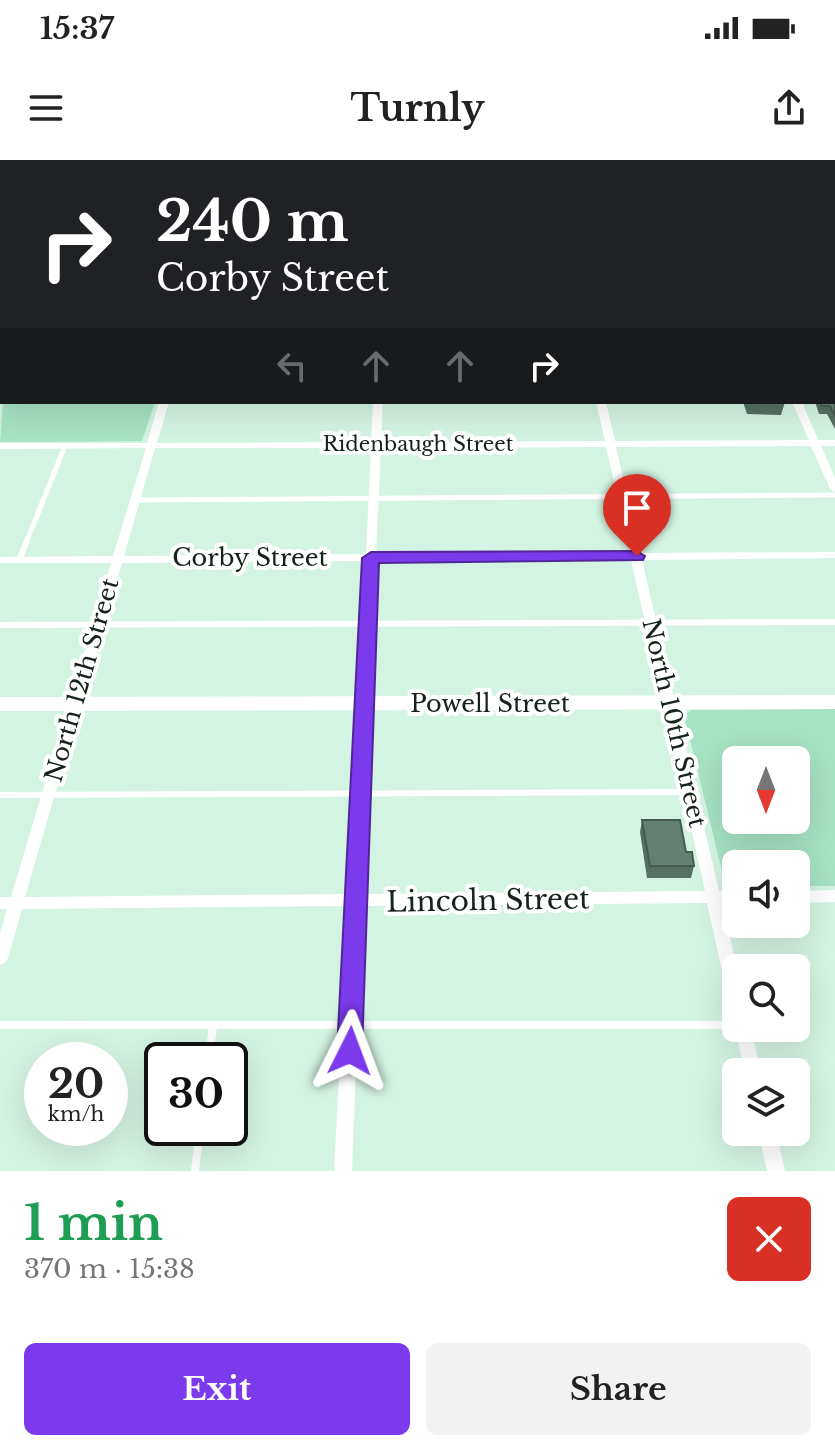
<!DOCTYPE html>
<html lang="en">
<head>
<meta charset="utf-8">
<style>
	:root { --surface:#fff; --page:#f2f2f2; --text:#222; --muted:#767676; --accent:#7c3aed }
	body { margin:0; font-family:"Libre Baskerville",serif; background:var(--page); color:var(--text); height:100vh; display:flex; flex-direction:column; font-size:30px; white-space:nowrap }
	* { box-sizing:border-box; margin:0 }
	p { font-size:26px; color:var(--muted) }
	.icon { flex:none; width:44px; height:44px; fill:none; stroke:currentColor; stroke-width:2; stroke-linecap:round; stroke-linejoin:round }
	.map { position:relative; height:1011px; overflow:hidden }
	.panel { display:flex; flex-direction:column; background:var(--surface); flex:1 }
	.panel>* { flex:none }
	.hud { position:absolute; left:0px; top:0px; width:836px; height:244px; box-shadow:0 8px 32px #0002; background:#202124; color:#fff; overflow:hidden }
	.needle { width:52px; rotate:180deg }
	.controls { position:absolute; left:722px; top:586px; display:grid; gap:16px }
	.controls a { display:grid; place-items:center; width:88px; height:88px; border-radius:12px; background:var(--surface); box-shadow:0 8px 32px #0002; font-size:40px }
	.speed { position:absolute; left:24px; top:882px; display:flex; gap:16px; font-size:40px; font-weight:700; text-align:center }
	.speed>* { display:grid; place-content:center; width:104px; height:104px; border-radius:50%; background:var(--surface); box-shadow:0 8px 32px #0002; line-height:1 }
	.speed small { font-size:20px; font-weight:400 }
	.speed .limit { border:4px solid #111; border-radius:12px; background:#fff; color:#111 }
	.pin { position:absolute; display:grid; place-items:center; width:68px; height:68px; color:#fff; margin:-82px -34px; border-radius:50% 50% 50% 0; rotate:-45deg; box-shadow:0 0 8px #0007 }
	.pin .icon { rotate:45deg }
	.me { position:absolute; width:88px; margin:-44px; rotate:3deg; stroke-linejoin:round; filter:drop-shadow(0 0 6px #0008) }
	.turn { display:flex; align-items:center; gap:28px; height:168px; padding:0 24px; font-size:36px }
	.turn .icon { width:104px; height:104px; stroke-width:2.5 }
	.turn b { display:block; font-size:56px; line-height:68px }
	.lanes { display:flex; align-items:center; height:76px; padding:0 24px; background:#0003; justify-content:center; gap:40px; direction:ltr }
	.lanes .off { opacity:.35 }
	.round { display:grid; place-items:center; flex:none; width:84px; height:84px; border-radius:12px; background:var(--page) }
	.overview { display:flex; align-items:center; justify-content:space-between; height:136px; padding:0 24px }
	h1 { font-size:48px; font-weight:700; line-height:60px; color:#1e9e55 }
	.button { display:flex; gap:16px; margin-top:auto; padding:16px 24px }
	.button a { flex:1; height:92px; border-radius:12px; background:var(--accent); color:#fff; font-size:32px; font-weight:700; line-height:92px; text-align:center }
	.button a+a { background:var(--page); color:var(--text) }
	.status { display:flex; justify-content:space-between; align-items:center; height:56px; padding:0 40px; background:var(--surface); direction:ltr }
	.status svg { height:22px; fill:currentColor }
	header { display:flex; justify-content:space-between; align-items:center; height:104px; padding:0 24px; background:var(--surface); font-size:36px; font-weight:700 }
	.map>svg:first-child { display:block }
	.green { fill:#a6e2c4; fill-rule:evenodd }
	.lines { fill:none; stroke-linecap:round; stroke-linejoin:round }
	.lane-far3 { stroke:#fff; stroke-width:4 }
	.lane-far2 { stroke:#fff; stroke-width:5 }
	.lane-far1 { stroke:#fff; stroke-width:6 }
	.lane { stroke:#fff; stroke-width:8 }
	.street { fill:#fff; fill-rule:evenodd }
	.secondary { fill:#fff; fill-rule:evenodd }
	.primary { fill:#fff; fill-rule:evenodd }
	.wall { fill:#556f62 }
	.building { fill:#638172; stroke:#455a50; stroke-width:2 }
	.route { fill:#7c3aed; stroke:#51269a; stroke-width:2 }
	.labels { text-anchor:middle; stroke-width:8; stroke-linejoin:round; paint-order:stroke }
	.far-street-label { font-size:20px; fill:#16221c; stroke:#fff }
	.street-label { font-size:24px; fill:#16221c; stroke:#fff }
	.near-street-label { font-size:28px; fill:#16221c; stroke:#fff }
</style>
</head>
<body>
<div class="status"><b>15:37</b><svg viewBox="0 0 49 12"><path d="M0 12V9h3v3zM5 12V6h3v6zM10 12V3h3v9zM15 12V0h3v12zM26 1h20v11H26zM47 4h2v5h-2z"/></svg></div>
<header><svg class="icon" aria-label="menu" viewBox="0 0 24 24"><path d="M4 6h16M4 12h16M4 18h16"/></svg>Turnly<svg class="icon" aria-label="share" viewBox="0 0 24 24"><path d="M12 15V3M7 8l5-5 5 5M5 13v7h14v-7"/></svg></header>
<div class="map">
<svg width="835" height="1011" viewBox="0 0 835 1011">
	<rect width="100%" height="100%" fill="#d4f4e3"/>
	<!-- green -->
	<path class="green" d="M3 242H155L142 281 0 282Z
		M835 549V726H796V704H736V726L725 723 684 555 692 550ZM796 600V660H736V600Z"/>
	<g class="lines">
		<!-- lane-far3 -->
		<path class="lane-far3" d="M0 86 2 83"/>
		<!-- lane-far2 -->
		<path class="lane-far2" d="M135 340 835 335
			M26 383 65 286"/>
		<!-- lane-far1 -->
		<path class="lane-far1" d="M19 400 27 381
			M0 465 835 462
			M0 635 690 632"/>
		<!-- lane -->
		<path class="lane" d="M0 865H736
			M209 900 213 865
			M195 1011 200 968"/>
		<!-- street -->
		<path class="street" d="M6 0H18L15 2H3Z
			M385 0H391V2H385Z
			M682 0H688L689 2H683Z
			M796 0H804L806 2H798Z
			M816 0H823L822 2H815Z
			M834 36H835V41H834Z
			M834 163H835V167H834Z
			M159 242H169L157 283 371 282 373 242H383L381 282 605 281 596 242H606L615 281 809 280 792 242H802L818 280H835V286H821L835 318V332L830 329 811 286 616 287 641 393 835 392V398L642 400 719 731H736V743H722L737 808 736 844 730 842 728 837 707 743 362 746 352 1011H334L348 746 22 749 8 798 5 803 0 805V773L7 749H0V737H11L111 403H0V397L113 396 146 288 0 289V283H147ZM606 287 630 393 376 394 381 288ZM155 288H371L366 394 124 396ZM631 400 705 731 363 734 376 401ZM365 401 348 734 25 737 122 403Z
			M835 730V742L796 743V731Z
			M736 866V868H751L761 912H745L735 868Z
			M758 972H776L785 1011H767Z"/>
		<!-- secondary -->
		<path class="secondary" d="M541 0H551V2H541Z
			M0 223H2L0 235Z
			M835 535V549L0 551V537Z"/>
		<!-- primary -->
		<path class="primary" d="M2 56V64L0 65V57Z"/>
	</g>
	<!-- wall -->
	<path class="wall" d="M488 0H506L505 2H488Z
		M835 217V269L827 254H819L815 242H834Z
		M743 242H785L781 255 747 254Z
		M642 660 686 692 694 706 691 718H647L640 672Z"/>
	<!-- building -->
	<path class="building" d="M135 0H145L144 2H99Z
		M192 0H211V2H192Z
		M261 0H277L276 2H260Z
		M332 0H372V2H332Z
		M411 0H428V2H411Z
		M648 0H681L682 2H642L641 1Z
		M834 65 835 67V111L834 109Z
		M834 217H835V256L830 246H822L820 242H834Z
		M642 660H680L686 692H692L694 706H650Z"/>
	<!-- route -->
	<path class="route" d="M637 391 645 396 643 400 379 403 362 891 358 899 350 902 341 899 337 891 362 398 371 392Z"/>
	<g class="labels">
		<!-- far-street labels -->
		<g class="far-street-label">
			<text x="418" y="291">Ridenbaugh Street</text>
		</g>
		<!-- street labels -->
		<g class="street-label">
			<text x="250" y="406">Corby Street</text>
			<text transform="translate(82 520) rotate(-74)" y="8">North 12th Street</text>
			<text x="490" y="552">Powell Street</text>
			<text transform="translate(674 563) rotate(77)" y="8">North 10th Street</text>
		</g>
		<!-- near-street labels -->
		<g class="near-street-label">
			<text transform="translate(488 740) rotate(-1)" y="10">Lincoln Street</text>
		</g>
	</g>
</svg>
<div class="controls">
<a><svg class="needle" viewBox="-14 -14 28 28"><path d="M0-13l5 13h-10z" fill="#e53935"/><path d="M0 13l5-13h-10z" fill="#767676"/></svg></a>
<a><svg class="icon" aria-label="sound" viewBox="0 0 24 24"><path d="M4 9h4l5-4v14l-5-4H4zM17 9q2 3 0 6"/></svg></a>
<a><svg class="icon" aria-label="search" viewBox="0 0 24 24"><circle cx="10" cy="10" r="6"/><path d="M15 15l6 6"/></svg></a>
<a><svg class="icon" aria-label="layers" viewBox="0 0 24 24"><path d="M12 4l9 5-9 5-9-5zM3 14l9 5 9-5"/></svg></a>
</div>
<div class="speed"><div>20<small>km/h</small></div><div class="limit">30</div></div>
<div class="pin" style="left:637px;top:396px;background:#d93025"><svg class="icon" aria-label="arrive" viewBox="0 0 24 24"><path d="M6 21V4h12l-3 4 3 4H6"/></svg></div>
<svg class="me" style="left:350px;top:891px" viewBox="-20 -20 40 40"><path d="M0-17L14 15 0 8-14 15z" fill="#7c3aed" stroke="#fff" stroke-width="4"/></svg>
<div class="hud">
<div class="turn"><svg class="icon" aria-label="right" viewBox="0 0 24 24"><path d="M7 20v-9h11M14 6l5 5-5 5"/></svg><div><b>240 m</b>Corby Street</div></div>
<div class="lanes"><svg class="icon off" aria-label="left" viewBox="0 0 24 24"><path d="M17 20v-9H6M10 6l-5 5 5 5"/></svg><svg class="icon off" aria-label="ahead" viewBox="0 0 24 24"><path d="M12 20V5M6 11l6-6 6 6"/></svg><svg class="icon off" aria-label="ahead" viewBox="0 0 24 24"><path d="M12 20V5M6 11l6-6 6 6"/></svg><svg class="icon" aria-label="right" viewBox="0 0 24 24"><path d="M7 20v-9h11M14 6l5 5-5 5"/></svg></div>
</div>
</div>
<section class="panel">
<div class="overview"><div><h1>1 min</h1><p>370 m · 15:38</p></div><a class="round" style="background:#d93025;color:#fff"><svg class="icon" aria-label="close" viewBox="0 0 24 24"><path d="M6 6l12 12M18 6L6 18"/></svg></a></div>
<div class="button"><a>Exit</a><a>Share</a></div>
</section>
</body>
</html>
